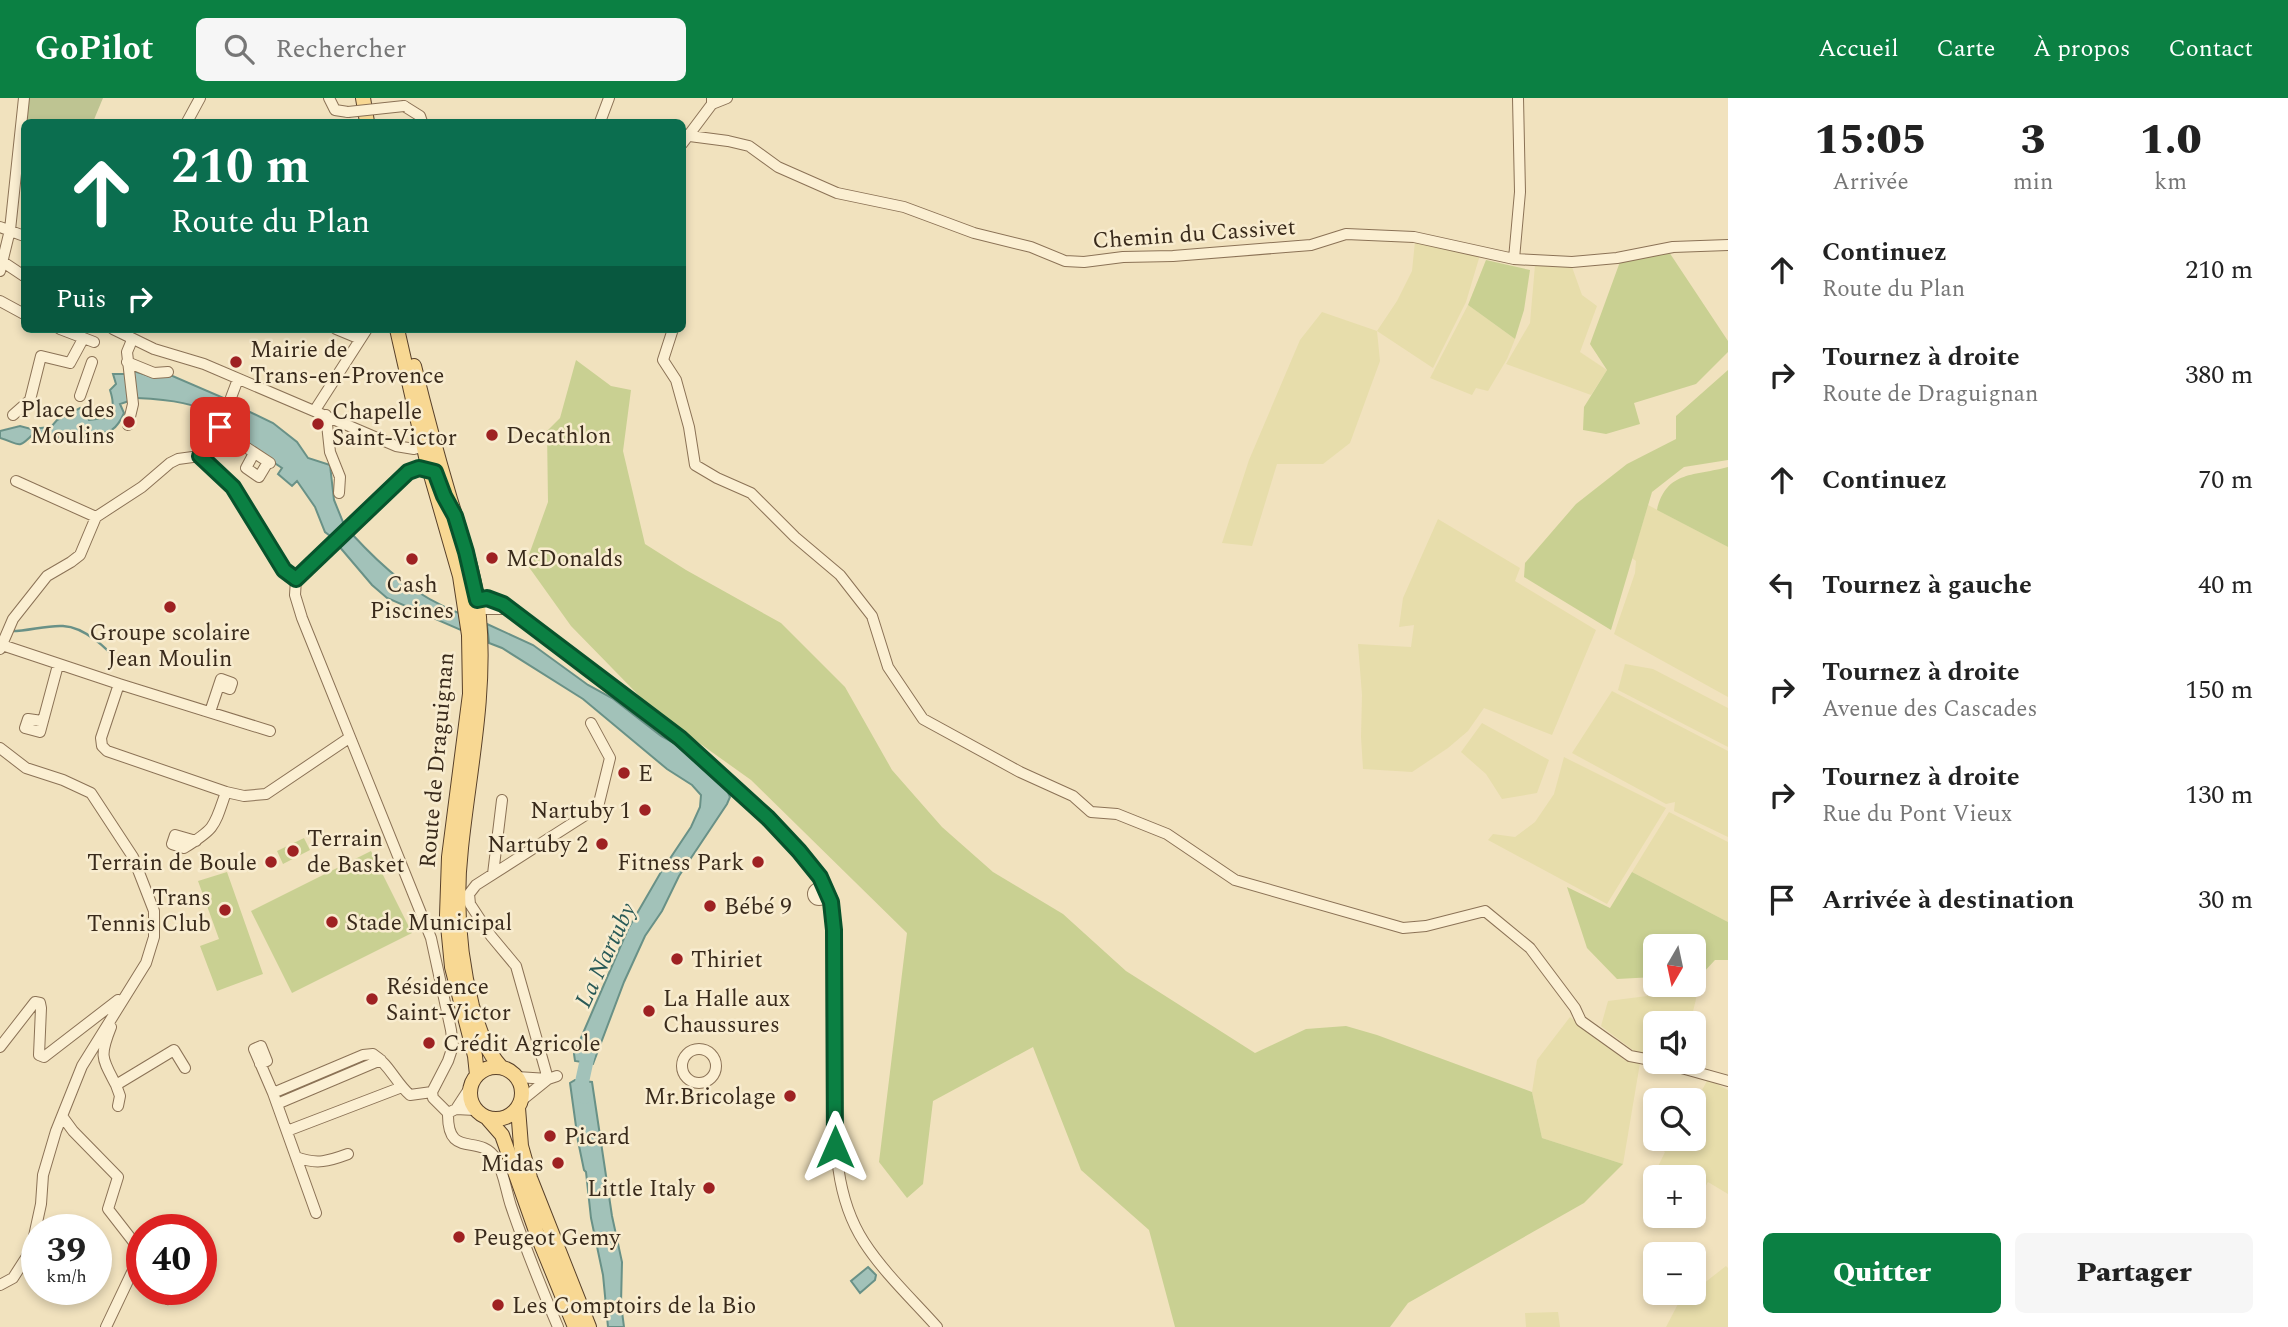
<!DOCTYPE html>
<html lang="fr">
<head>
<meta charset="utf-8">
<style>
	:root { --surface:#fff; --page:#f6f6f6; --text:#222; --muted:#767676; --accent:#0b8043 }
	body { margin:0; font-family:Spectral,serif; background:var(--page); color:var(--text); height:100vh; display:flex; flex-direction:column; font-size:26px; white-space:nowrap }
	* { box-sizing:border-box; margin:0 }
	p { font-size:23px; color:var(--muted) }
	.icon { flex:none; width:38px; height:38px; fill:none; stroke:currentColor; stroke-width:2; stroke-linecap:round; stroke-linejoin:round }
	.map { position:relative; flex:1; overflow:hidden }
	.sheet { display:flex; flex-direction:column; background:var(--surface); width:560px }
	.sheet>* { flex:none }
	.hud { position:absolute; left:21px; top:21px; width:665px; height:214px; border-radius:10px; box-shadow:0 4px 10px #0003; background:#0b6e4f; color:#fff; overflow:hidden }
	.needle { width:46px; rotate:189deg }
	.tools { position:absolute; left:1643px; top:836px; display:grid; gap:14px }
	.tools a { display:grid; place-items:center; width:63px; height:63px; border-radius:10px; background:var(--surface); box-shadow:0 4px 10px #0003; font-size:35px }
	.speed { position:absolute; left:21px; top:1116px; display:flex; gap:14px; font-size:35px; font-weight:700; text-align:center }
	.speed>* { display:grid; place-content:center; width:91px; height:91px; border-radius:50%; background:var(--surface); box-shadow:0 4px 10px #0003; line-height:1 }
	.speed small { font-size:18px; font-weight:400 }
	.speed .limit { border:10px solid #d22; background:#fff; color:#111 }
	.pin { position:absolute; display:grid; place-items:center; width:60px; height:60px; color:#fff; margin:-30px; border-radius:14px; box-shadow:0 4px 10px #0006 }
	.me { position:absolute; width:77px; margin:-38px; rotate:0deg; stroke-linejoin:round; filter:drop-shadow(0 0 5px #0008) }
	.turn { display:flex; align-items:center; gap:24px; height:147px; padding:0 35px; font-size:32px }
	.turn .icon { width:91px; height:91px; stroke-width:2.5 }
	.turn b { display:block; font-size:49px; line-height:60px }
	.then { display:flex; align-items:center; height:66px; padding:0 35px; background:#0003; gap:14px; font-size:26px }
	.eta { display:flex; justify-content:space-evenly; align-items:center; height:119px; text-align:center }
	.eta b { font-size:42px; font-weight:800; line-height:49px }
	.button { display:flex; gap:14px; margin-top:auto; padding:14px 35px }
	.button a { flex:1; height:80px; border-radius:10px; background:var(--accent); color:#fff; font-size:28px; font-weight:800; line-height:80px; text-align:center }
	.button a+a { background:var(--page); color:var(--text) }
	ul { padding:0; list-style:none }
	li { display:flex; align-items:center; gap:21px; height:105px; padding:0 35px }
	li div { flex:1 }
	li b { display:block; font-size:26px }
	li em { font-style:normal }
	header { display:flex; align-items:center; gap:42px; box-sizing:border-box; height:98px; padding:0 35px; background:var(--accent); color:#fff }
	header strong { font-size:33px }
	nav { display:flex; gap:38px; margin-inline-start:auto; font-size:24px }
	.search { width:490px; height:63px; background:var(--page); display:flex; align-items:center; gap:18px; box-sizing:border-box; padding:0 24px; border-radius:10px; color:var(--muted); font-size:26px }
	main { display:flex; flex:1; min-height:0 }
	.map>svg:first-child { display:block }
	.farmland { fill:#e7ddab }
	.green { fill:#c9d092 }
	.cemetery { fill:#bec492 }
	.water { fill:#a2c2b9; stroke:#699187; stroke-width:2 }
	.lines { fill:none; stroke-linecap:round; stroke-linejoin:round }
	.stream { stroke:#699187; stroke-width:2.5 }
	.river { stroke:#a2c2b9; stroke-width:14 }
	.minor-casing { stroke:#8b7256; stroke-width:12 }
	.major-casing { stroke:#58402a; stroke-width:16 }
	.minor { stroke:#fbefd2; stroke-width:10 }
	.major { stroke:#f8d893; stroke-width:14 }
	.minor-bridge-casing { stroke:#8b7256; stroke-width:12; stroke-linecap:butt }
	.minor-bridge { stroke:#fbefd2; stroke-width:10 }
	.route-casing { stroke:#07532c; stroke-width:18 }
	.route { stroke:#0b8043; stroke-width:12 }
	.poi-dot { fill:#9e2122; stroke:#f8eccf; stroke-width:2.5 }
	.labels { text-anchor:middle; stroke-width:5; stroke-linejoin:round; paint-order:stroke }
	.street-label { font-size:23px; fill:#392a1b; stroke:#f8eccf }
	.poi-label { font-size:23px; fill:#392a1b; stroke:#f8eccf; text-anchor:start }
	.water-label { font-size:24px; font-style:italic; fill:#295a57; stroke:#f8eccf }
</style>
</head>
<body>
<header>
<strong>GoPilot</strong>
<div class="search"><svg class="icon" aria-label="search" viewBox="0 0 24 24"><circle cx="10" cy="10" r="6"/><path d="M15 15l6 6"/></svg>Rechercher</div>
<nav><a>Accueil</a><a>Carte</a><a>À propos</a><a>Contact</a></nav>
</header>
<main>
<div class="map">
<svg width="1728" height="1229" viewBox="0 0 1728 1229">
	<rect width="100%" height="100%" fill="#f1e2be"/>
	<!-- farmland -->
	<path class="farmland" d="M1415 143 1480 157 1466 204 1433 270 1377 233 1380 263 1350 345 1323 366H1277L1252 448 1222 445 1249 362 1300 242 1322 214 1377 233 1397 203 1412 173Z
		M1535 167 1572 169 1582 197 1597 208 1580 254 1607 272 1591 297 1506 266 1530 225Z
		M1468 207 1515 241 1507 261 1488 293 1476 290 1472 297 1430 280Z
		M1648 407 1728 449V599L1614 536 1635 475 1636 463 1632 460Z
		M1438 421 1520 470 1515 483 1596 532 1552 637 1484 610 1468 633 1448 650 1412 674 1363 671 1361 639 1362 597 1358 546 1411 549 1414 527 1399 529 1403 500Z
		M1625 566 1653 571 1728 610V649L1618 592Z
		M1612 593 1728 653V739L1674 713 1675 704 1666 706 1572 655Z
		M1482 625 1549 662 1537 695 1502 701 1486 676 1461 654Z
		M1564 659 1666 710 1607 806 1488 742 1493 736 1515 739 1535 724 1554 696Z
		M1669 714 1728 744V824L1632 774Z
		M1702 876 1690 926H1656L1655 958 1634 953 1601 928 1608 903 1647 898 1652 879H1655L1656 887H1694V877Z
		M1570 919 1626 963 1640 965 1623 1066 1542 1040 1532 994 1537 962Z
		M1708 981 1728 992V1096L1708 1084 1694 1108V1080H1656L1655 1091 1649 1087 1665 1054 1652 1044 1655 1038 1656 1041H1694V1007Z
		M1726 1168 1728 1170V1229H1666L1679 1204 1691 1195H1694V1193Z
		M1558 1214 1560 1229H1526L1525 1215Z"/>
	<!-- green -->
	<path class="green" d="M1669 154 1728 243V254L1696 286 1634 305 1640 326 1606 336 1583 332 1584 309 1607 272 1590 246 1621 161Z
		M1486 162 1530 172 1524 212 1515 241 1468 207Z
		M576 262 611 288 631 292 623 353 645 446 686 472 781 525 845 589 892 672 942 729 993 774 1063 816 1126 873 1255 955 1306 931 1346 928 1377 937 1532 994 1542 1040 1623 1066 1584 1105 1408 1205 1390 1229H1175L1149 1132 1081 1072 1033 949 933 1003 923 1086 907 1100 879 1064 907 835 751 682 653 612 571 528 526 465 548 404 547 333 560 320Z
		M1728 272V362L1684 369 1652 394 1611 532 1524 479 1525 465 1576 406 1627 366 1676 341V318Z
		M1728 369V449L1657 412C1666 372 1696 378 1728 369Z
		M304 740 310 752 283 766 277 753Z
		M371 753 412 835 292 895 251 813Z
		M227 774 263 876 217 893 200 848 219 841 198 783Z
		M1632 774 1728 824V862H1715L1702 876 1694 877V849H1656L1655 879 1617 881 1587 850 1567 789 1610 810Z"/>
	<!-- cemetery -->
	<path class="cemetery" d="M27 0H103L93 24H24V50L20 48Z"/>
	<!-- water -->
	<path class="water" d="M130 272 150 278 168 276 226 301 218 327C211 303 156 301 135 300Z
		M113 276H126L129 303 120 306 124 315C113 341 102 332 78 341L72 334H68L64 339 51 340 44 344 37 341 33 336C17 353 19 345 0 340V333L20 328 31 331 51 329 57 322 80 310 89 322 104 320C113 308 115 308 110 292L116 286Z
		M231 305 273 325 297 344 308 360 330 367 334 402 345 429 333 440 325 434 315 409 297 383 292 388 278 376 282 370 240 342 244 334 222 329Z
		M351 435C384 471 415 498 461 516L463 533 387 500 372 487 338 447Z
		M487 526 533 547 588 587 612 600 661 638 683 650 725 688 730 699 727 706 679 778 662 813 645 838 624 884 593 966 575 963 574 956 628 831 661 774 691 729 700 709 701 697 692 687 667 671 583 601 502 550 489 545Z
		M575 982 592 984 612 1118 622 1164 621 1206 624 1229H608L603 1177 591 1120 586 1074 584 1072 578 1043 570 985Z
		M868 1169 876 1177 875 1182 860 1195 851 1183Z"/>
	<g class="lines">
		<!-- stream -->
		<path class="stream" d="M12 533C29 533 46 527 63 528 86 529 108 552 123 568"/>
		<!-- river -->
		<path class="river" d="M584 999 582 984 590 947"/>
		<!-- minor casing -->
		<g class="minor-casing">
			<path id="minor" d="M329 0 335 12 348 14
				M712 6 727 0
				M404 8 420 18 422 24
				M187 24 200 0
				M600 24 609 0
				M682 37 728 43 749 48 778 69 837 95 904 109 974 135 1031 149 1065 163 1084 164 1123 159 1173 158 1311 147 1346 136 1414 139 1514 161 1572 164 1617 160 1673 149 1728 147
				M682 46 712 6V0
				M0 129 24 138
				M1514 161 1520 94 1518 0
				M3 164 24 178
				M0 173 10 132 24 0
				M0 203 24 216
				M60 231 94 244
				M113 231 154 251 204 266 396 348 414 351 429 347
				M336 231 360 241
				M673 231 663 262 676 282 689 329 695 367 717 380 751 395 795 439 840 477 872 518 888 569 923 621 1020 674 1073 698 1091 714 1117 716 1167 736 1235 782 1403 830 1426 828 1485 813 1530 850 1575 910 1581 923 1630 958 1656 963
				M127 264 154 275 168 274
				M80 298 92 264
				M315 312 367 231
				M13 317 30 302 41 258 70 265 83 241
				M326 317 330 354 340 379 339 395
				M128 327 133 306 127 254 132 242
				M211 341 244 348 270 365
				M254 355 246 370 259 379 268 364
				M200 358 233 389 284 472 296 481
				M200 358 220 329 238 281
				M427 363 424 367 408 374 296 481 295 497 302 520 431 840 451 932 453 948 448 963 432 994 433 1000 448 1015 456 1011 475 1012
				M16 383 96 419
				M473 504 487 500 503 506 680 640 739 691 799 753 819 779 825 793
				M472 507 478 511H507
				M2 547 119 586 101 640 102 648 107 653 226 694 244 698 266 696 349 640
				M0 551 13 521 47 478 71 464 80 457 96 419 142 389 170 365 178 361 200 358
				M119 586 270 633
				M210 614 221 581 232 585 230 591 219 587
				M42 623 28 621 25 630 40 634 58 567
				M0 650 26 670 63 682 91 695 133 759 154 813V839L146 865 82 968 56 1033 43 1077 41 1106 31 1152 13 1180 0 1187
				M196 743 175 737 172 746 184 750C216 730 214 729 226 694
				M493 776 502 702
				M813 796a6 6 0 1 1 12 0a6 6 0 1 1-12 0Z
				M825 793C837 813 836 863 836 888 835 920 835 952 835 984 835 1039 833 1096 864 1144 884 1175 913 1202 937 1229
				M111 929C99 959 102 960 116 987L174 952 185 970
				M0 949 35 904 40 905 41 910 39 957 44 959 118 902
				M682 968a17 17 0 1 1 34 0a17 17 0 1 1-34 0Z
				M1660 964 1728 983
				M260 966 267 963 261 948 254 951 273 995 363 957 373 956C389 966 396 985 410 997L432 994
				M517 979 548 981
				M548 981 516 868 491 838 470 806 469 796 476 787 598 709 610 660 591 625
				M116 987 120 998 118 1008
				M273 995 316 1115
				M522 1002 548 981 557 978
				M277 1006 381 962
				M456 1011 469 991
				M448 1015C447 1063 480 1034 496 1061 504 1075 506 1093 511 1108 525 1149 541 1189 558 1229
				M62 1018 73 1033 118 1079 108 1111 136 1147 134 1170 106 1229
				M287 1033 402 989
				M296 1059C317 1067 329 1063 348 1056
				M201 1182 206 1180
				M161 1192 168 1201 184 1192"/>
		</g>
		<!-- major casing -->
		<g class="major-casing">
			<path id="major" d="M363 0 367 24
				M397 231 427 363 460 478 469 537 470 596 449 759 447 817 452 869 475 958 477 977
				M414 268C425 313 437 357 450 401 462 440 476 479 479 519 486 597 469 673 461 750 455 803 459 857 472 908 479 930 485 952 501 969
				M470 995a26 26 0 1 1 52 0a26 26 0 1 1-52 0Z
				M518 1010 521 1048 530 1080 589 1229
				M488 1021 502 1037 537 1136 575 1229"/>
		</g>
		<!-- minor -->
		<use href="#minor" class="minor"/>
		<!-- major -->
		<use href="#major" class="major"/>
		<!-- minor-bridge casing -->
		<g class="minor-bridge-casing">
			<path id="minor-bridge" d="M348 14 404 8"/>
		</g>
		<!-- minor-bridge -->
		<use href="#minor-bridge" class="minor-bridge"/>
	</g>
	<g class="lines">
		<!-- route casing -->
		<g class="route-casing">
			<path id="route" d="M220 329 200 358 233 389 284 472 296 481 408 374 419 370 435 374 444 398 455 418 466 454 477 502 487 500 503 506 680 640 768 720 799 753 820 779 831 804 834 832 835 1049"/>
		</g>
		<!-- route -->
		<use href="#route" class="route"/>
	</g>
	<!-- markers -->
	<g class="poi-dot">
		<circle cx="236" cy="264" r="7"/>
		<circle cx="129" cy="324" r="7"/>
		<circle cx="318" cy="326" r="7"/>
		<circle cx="492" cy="337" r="7"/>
		<circle cx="492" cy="460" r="7"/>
		<circle cx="412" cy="461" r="7"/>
		<circle cx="170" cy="509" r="7"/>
		<circle cx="624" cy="675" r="7"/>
		<circle cx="645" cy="712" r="7"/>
		<circle cx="602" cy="746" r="7"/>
		<circle cx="293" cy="753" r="7"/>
		<circle cx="271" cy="764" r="7"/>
		<circle cx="758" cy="764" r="7"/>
		<circle cx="710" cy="808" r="7"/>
		<circle cx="225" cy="812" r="7"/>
		<circle cx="332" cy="824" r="7"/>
		<circle cx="677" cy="861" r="7"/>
		<circle cx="372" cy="901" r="7"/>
		<circle cx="649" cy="913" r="7"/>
		<circle cx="429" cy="945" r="7"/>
		<circle cx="790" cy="998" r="7"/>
		<circle cx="550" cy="1038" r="7"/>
		<circle cx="558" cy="1065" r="7"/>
		<circle cx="709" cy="1090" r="7"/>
		<circle cx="459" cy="1139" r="7"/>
		<circle cx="498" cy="1207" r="7"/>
	</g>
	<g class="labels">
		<!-- street labels -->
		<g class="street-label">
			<text transform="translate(1194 135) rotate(-4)" y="8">Chemin du Cassivet</text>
			<text transform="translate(436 662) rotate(-85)" y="8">Route de Draguignan</text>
		</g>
		<!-- poi labels -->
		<g class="poi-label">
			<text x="250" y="259">Mairie de<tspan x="250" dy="26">Trans-en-Provence</tspan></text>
			<text x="115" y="319" text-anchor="end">Place des<tspan x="115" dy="26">Moulins</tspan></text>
			<text x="332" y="321">Chapelle<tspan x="332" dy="26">Saint-Victor</tspan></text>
			<text x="506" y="345">Decathlon</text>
			<text x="506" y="468">McDonalds</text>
			<text x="412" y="494" text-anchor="middle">Cash<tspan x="412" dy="26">Piscines</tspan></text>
			<text x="170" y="542" text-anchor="middle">Groupe scolaire<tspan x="170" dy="26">Jean Moulin</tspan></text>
			<text x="638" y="683">E</text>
			<text x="631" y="720" text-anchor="end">Nartuby 1</text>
			<text x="307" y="748">Terrain<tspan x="307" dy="26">de Basket</tspan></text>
			<text x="588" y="754" text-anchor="end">Nartuby 2</text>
			<text x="257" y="772" text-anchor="end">Terrain de Boule</text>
			<text x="744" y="772" text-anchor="end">Fitness Park</text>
			<text x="211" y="807" text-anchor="end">Trans<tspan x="211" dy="26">Tennis Club</tspan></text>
			<text x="724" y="816">Bébé 9</text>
			<text x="346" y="832">Stade Municipal</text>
			<text x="691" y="869">Thiriet</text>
			<text x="386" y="896">Résidence<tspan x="386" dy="26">Saint-Victor</tspan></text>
			<text x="663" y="908">La Halle aux<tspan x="663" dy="26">Chaussures</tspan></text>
			<text x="443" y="953">Crédit Agricole</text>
			<text x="776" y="1006" text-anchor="end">Mr.Bricolage</text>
			<text x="564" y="1046">Picard</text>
			<text x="544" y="1073" text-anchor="end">Midas</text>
			<text x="695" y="1098" text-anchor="end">Little Italy</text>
			<text x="473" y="1147">Peugeot Gemy</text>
			<text x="512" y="1215">Les Comptoirs de la Bio</text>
		</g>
		<!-- water labels -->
		<g class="water-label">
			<text transform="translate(605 857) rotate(-65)" y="8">La Nartuby</text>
		</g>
	</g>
</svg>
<div class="tools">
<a><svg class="needle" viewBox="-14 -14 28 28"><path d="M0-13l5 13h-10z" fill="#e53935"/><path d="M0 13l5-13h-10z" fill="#767676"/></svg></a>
<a><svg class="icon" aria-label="sound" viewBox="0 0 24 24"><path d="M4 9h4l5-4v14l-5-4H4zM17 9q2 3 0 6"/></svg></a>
<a><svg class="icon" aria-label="search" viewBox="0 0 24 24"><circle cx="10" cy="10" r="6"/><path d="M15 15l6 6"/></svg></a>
<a>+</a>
<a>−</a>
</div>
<div class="speed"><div>39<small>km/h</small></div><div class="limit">40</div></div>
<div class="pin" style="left:220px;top:329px;background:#d93025"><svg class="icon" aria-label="arrive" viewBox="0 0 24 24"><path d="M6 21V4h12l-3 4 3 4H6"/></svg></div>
<svg class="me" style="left:835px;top:1049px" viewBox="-20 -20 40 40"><path d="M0-17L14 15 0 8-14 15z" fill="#0b8043" stroke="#fff" stroke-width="4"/></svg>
<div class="hud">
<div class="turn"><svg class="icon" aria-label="ahead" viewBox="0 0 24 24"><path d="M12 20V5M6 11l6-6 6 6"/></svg><div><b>210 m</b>Route du Plan</div></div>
<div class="then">Puis<svg class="icon" aria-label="right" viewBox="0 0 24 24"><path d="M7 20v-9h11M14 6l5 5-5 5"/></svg></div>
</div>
</div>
<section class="sheet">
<div class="eta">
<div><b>15:05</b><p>Arrivée</p></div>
<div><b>3</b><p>min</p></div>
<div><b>1.0</b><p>km</p></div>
</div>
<ul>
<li><svg class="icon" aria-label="ahead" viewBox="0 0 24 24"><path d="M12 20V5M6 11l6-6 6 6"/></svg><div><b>Continuez</b><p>Route du Plan</p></div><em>210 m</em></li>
<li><svg class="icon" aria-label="right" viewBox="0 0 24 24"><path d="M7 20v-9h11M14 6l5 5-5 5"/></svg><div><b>Tournez à droite</b><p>Route de Draguignan</p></div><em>380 m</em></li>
<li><svg class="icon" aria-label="ahead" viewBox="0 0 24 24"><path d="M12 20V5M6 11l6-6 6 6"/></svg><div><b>Continuez</b></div><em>70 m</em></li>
<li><svg class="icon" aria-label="left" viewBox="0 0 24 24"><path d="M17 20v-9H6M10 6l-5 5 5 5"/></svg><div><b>Tournez à gauche</b></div><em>40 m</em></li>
<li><svg class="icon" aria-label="right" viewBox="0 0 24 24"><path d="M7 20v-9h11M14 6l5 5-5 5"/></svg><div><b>Tournez à droite</b><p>Avenue des Cascades</p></div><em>150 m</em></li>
<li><svg class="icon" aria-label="right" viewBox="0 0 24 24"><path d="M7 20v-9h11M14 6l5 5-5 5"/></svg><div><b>Tournez à droite</b><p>Rue du Pont Vieux</p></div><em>130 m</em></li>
<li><svg class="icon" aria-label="arrive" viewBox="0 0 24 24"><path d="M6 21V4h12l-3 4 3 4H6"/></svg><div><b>Arrivée à destination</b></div><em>30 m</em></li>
</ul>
<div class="button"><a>Quitter</a><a>Partager</a></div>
</section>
</main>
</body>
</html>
